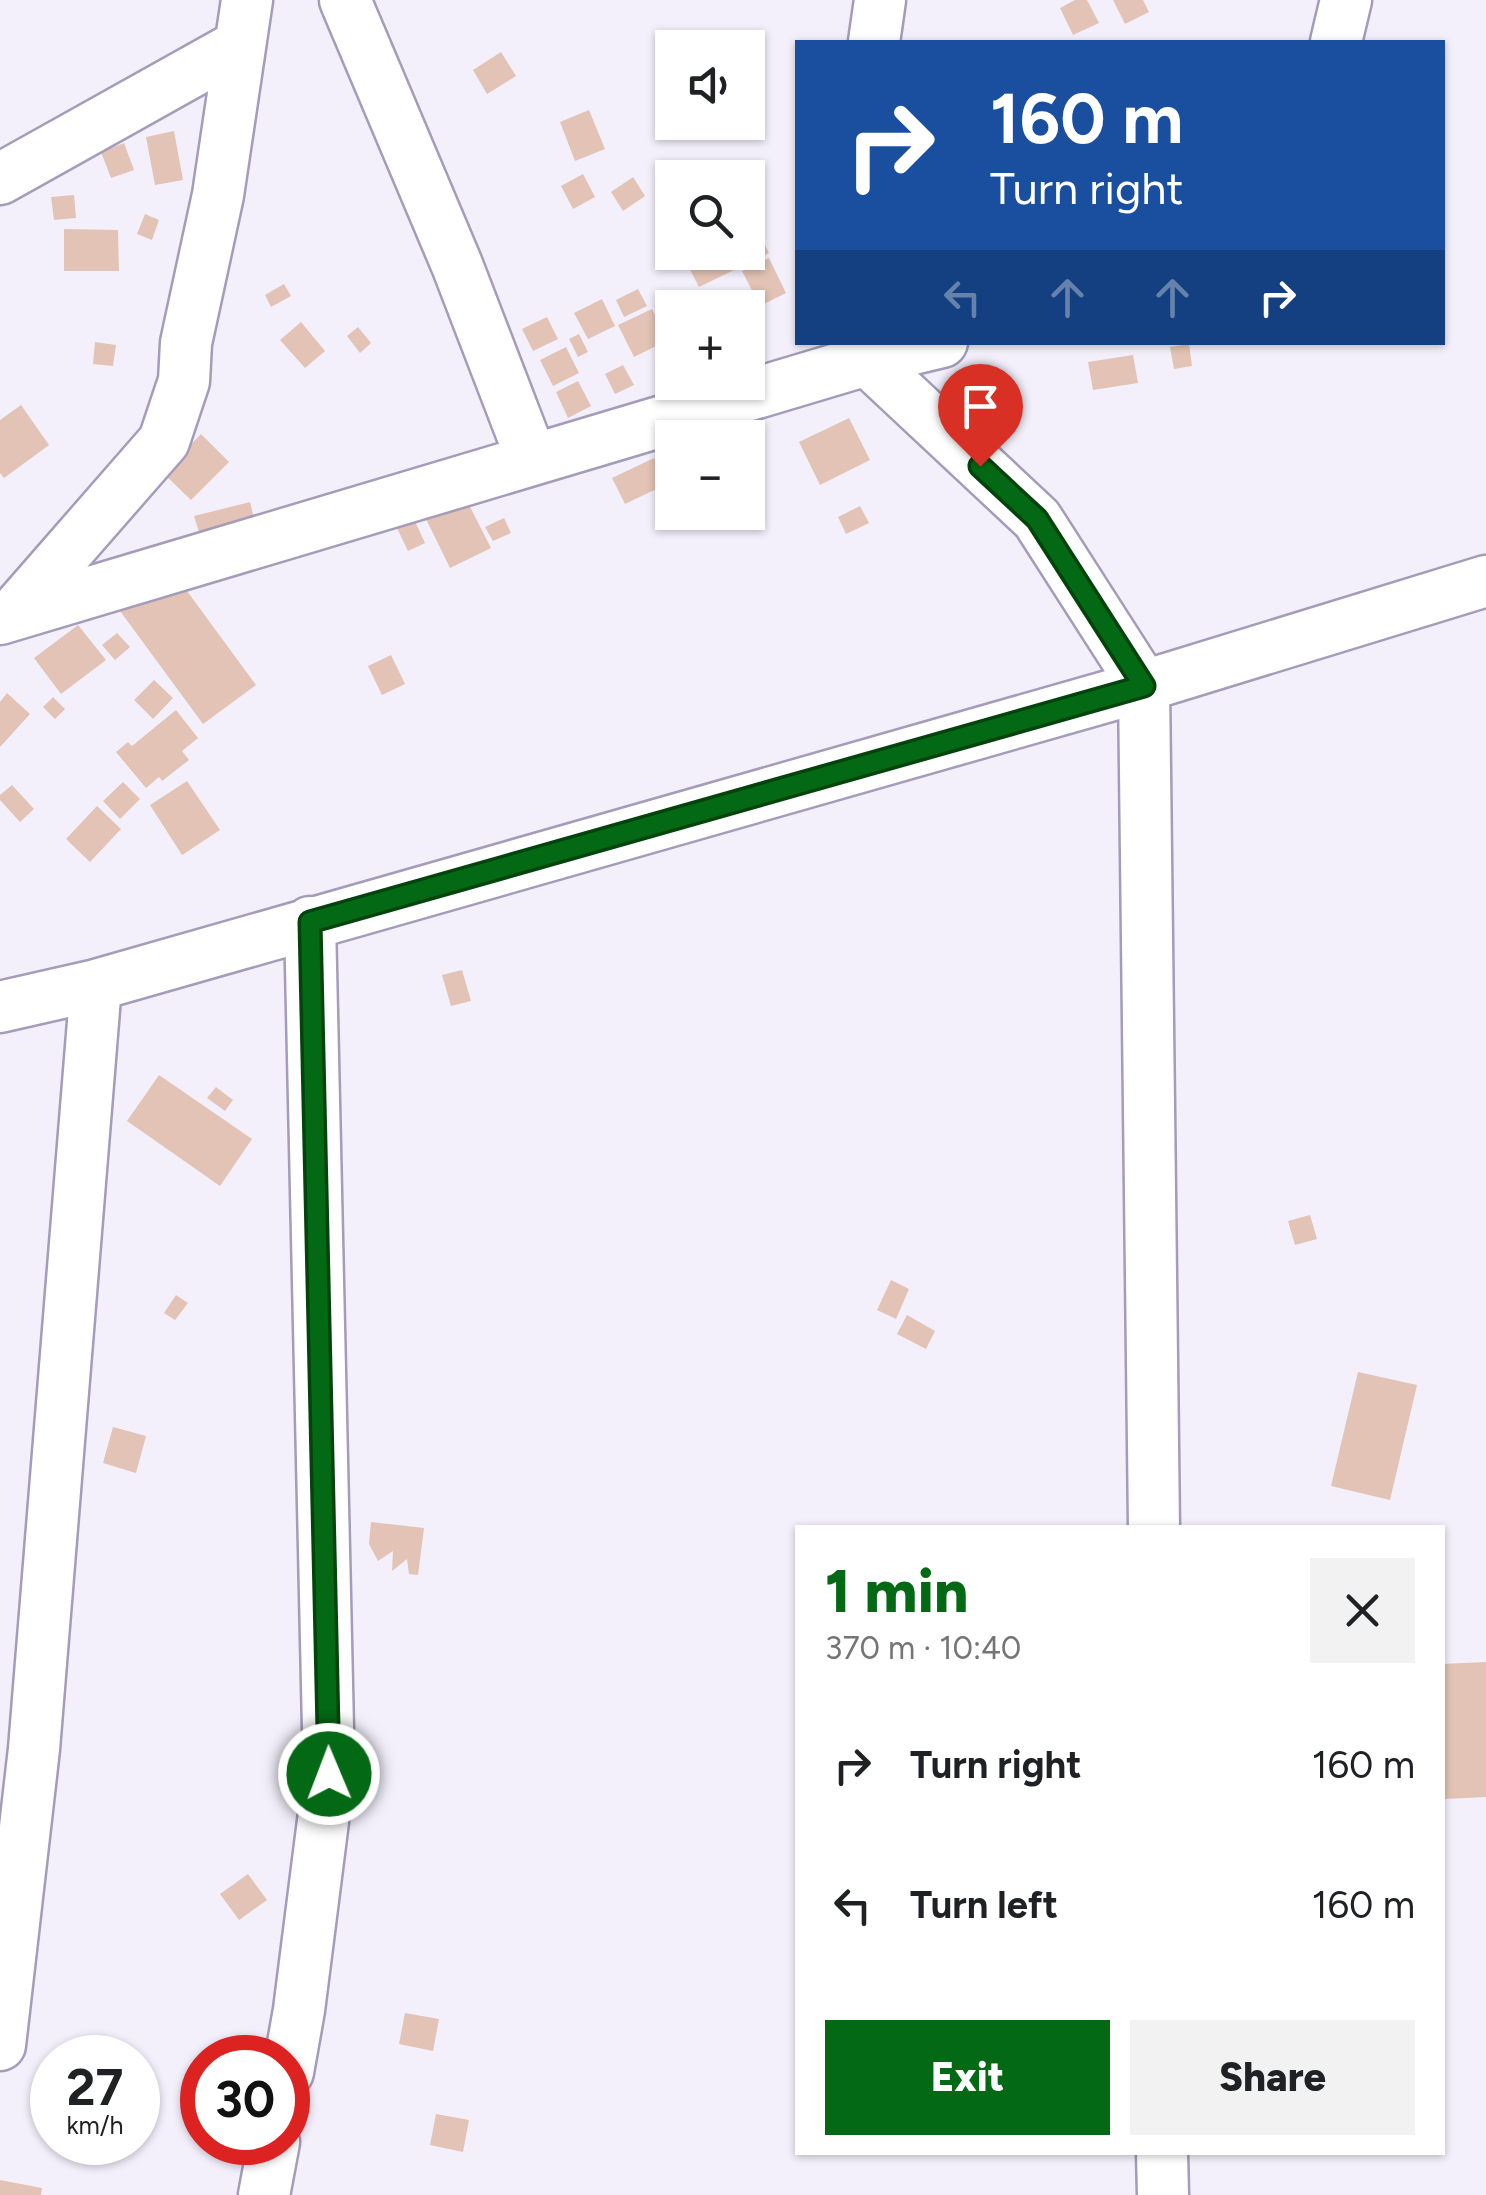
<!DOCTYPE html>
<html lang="en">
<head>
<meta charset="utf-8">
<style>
	:root { --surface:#fff; --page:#f2f2f2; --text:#202124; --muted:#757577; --accent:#046914 }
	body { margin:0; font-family:Figtree,sans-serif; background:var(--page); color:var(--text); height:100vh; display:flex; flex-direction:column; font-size:38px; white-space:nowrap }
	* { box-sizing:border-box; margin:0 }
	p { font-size:32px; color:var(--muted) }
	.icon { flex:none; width:55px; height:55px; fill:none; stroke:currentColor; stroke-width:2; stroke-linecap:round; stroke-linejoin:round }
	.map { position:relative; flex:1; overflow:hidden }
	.sheet { position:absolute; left:795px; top:1525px; width:650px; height:630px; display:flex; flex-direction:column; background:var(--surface); border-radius:0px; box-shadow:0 2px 8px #0004 }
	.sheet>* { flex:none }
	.hud { position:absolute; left:795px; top:40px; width:650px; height:305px; border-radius:0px; box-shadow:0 2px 8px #0004; background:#1a4fa0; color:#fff; overflow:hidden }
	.controls { position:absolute; left:655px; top:30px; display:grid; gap:20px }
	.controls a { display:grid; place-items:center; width:110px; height:110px; border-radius:0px; background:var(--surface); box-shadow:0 2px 8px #0004; font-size:50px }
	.speed { position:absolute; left:30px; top:2035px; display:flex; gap:20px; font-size:50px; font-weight:700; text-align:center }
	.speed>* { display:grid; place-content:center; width:130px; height:130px; border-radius:50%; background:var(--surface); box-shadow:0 2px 8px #0004; line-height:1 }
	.speed small { font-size:25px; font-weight:400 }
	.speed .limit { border:15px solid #d22; background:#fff; color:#111 }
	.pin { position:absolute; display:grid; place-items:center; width:85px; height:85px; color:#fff; margin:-102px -42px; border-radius:50% 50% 50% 0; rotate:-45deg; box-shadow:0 0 10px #0007 }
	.pin .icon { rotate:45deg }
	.me { position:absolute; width:110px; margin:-55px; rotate:359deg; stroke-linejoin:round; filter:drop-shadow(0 0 8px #0008) }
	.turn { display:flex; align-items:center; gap:35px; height:210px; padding:0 30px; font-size:45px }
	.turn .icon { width:130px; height:130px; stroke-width:2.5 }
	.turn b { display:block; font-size:70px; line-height:85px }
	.lanes { display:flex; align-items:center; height:95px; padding:0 30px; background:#0003; justify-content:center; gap:50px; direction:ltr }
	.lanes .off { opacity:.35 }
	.round { display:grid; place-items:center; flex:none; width:105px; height:105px; border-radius:0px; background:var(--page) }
	.summary { display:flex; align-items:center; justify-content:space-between; height:170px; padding:0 30px }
	h1 { font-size:60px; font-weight:800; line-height:75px; color:var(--accent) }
	.button { display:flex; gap:20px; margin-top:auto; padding:20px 30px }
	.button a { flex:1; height:115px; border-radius:0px; background:var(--accent); color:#fff; font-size:40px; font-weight:800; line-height:115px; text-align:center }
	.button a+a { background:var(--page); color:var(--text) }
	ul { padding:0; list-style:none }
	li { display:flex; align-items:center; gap:30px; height:140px; padding:0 30px }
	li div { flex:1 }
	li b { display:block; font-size:38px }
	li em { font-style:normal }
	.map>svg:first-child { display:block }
	.building { fill:#e2c3b5 }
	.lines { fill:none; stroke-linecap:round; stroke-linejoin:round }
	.minor-casing { stroke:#a49cb8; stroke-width:55 }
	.minor { stroke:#fff; stroke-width:50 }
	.route-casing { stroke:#03440d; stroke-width:25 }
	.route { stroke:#046914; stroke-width:18 }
</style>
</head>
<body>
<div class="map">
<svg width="1486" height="2195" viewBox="0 0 1486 2195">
	<rect width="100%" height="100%" fill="#f3f0fc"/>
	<!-- building -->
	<path class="building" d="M1075 0H1087L1099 23 1073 35 1060 8Z
		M1113 0H1143L1149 12 1125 24Z
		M501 52 516 76 487 94 473 70Z
		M589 110 605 149 575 161 560 122Z
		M174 131 183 180 155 185 146 137Z
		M124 143 134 170 111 178 101 152Z
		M583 174 595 197 573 209 561 186Z
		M633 177 645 196 623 211 611 192Z
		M74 195 76 218 54 220 51 197Z
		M748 211 769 253 699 287 681 252H748Z
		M145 214 159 220 152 240 137 234Z
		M64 229 118 230 119 271H64Z
		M769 258 786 293 760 306 742 271Z
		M284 284 291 296 271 307 265 295Z
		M638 289 647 306 624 317 616 300Z
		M602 299 615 326 588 339 574 313Z
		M652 309 668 340 634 357 618 325Z
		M547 317 558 339 533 351 522 329Z
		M301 322 325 351 305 368 280 340Z
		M358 327 371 343 360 353 347 336Z
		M579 334 588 352 578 357 569 339Z
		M95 342 116 345 113 366 93 364Z
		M1189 344 1192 366 1174 369 1170 347Z
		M566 347 579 373 553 386 540 360Z
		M1133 355 1138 383 1093 390 1088 362Z
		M623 365 634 385 615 394 605 374Z
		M578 381 591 406 568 418 556 392Z
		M21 405 49 445 4 478 0 473V420Z
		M849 418 870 460 820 485 799 442Z
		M201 434 229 462 191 500 163 473Z
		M654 458 667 484 625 504 612 478Z
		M464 495 491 548 450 568 424 515Z
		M250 502 254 518 199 532 194 516Z
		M860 506 869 523 846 534 838 517Z
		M413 517 425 543 408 551 396 526Z
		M504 518 511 533 493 541 485 527Z
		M173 572 256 685 203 724 120 611Z
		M78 625 106 660 61 694 34 658Z
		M117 633 130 647 115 660 102 645Z
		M391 655 405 684 382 695 368 666Z
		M154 680 173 698 153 719 134 700Z
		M7 693 30 714 0 747V702Z
		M53 697 65 709 55 719 43 707Z
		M176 710 198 738 182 751 189 760 162 781 159 777 146 788 116 752 128 742 132 746Z
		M187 781 220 830 182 855 150 805Z
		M123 782 140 799 120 819 103 801Z
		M12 785 34 809 20 822 0 800V795Z
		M97 806 121 829 90 862 66 839Z
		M462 970 471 1001 451 1006 442 975Z
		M159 1075 252 1139 220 1186 127 1121Z
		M216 1087 233 1100 225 1111 207 1098Z
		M1310 1215 1317 1239 1295 1245 1288 1221Z
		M891 1280 909 1289 896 1319 877 1310Z
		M176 1295 188 1303 175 1320 164 1313Z
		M907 1315 935 1331 926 1349 897 1334Z
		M1358 1372 1417 1385 1390 1500 1331 1486Z
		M113 1427 146 1436 136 1473 103 1463Z
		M371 1522 424 1528 418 1575 409 1574 407 1559 392 1571 393 1551 378 1561 369 1544Z
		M1486 1662V1797L1444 1799 1442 1664Z
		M248 1874 267 1900 239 1920 220 1894Z
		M405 2013 439 2019 433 2051 399 2044Z
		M436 2114 469 2120 463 2152 430 2145Z
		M0 2180 42 2188 41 2195H0Z"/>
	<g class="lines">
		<!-- minor casing -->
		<g class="minor-casing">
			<path id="minor" d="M345 0 457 265 532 460
				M874 42 880 0
				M1336 42 1346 0
				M0 179 238 46
				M871 342 867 360 1037 519 1144 686 1154 1528
				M13 614 164 441 184 381 186 343 218 195 247 0
				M0 619 867 360 942 342
				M0 1007 96 985 1144 686 1486 581
				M0 2045 34 1749 96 985
				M288 2072 299 2010 329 1774 310 922
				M1162 2152 1163 2195
				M264 2195 274 2142"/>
		</g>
		<!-- minor -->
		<use href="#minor" class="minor"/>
	</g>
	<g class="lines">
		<!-- route casing -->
		<g class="route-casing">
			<path id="route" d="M329 1774 310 922 1144 686 1037 519 980 466"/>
		</g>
		<!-- route -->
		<use href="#route" class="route"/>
	</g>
</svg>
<div class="controls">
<a><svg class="icon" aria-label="sound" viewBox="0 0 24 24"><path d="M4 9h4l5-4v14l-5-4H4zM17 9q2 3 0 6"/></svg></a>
<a><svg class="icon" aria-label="search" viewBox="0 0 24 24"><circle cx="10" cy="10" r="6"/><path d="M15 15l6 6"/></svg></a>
<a>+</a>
<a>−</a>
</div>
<div class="speed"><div>27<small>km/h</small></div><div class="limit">30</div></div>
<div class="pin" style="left:980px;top:466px;background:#d93025"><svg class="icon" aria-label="arrive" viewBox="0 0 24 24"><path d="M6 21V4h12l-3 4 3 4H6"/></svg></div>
<svg class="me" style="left:329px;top:1774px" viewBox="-20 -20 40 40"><circle r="17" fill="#046914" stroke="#fff" stroke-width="3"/><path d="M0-11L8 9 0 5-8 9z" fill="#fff"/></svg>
<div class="hud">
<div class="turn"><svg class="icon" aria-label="right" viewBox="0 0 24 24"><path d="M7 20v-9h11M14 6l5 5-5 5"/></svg><div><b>160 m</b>Turn right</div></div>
<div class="lanes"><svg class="icon off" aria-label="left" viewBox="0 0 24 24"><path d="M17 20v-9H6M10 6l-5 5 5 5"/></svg><svg class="icon off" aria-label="ahead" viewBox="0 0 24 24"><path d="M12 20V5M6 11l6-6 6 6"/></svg><svg class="icon off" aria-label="ahead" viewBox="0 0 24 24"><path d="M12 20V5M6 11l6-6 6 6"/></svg><svg class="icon" aria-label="right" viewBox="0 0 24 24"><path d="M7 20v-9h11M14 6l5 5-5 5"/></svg></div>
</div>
<section class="sheet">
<div class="summary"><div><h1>1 min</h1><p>370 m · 10:40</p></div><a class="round"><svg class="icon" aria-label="close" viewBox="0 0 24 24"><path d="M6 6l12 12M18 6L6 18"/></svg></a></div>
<ul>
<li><svg class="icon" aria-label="right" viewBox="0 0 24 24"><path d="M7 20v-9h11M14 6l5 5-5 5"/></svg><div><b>Turn right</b></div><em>160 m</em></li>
<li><svg class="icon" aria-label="left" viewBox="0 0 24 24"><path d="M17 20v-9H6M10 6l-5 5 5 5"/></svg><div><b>Turn left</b></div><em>160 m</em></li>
</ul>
<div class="button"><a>Exit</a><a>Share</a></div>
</section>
</div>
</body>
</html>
